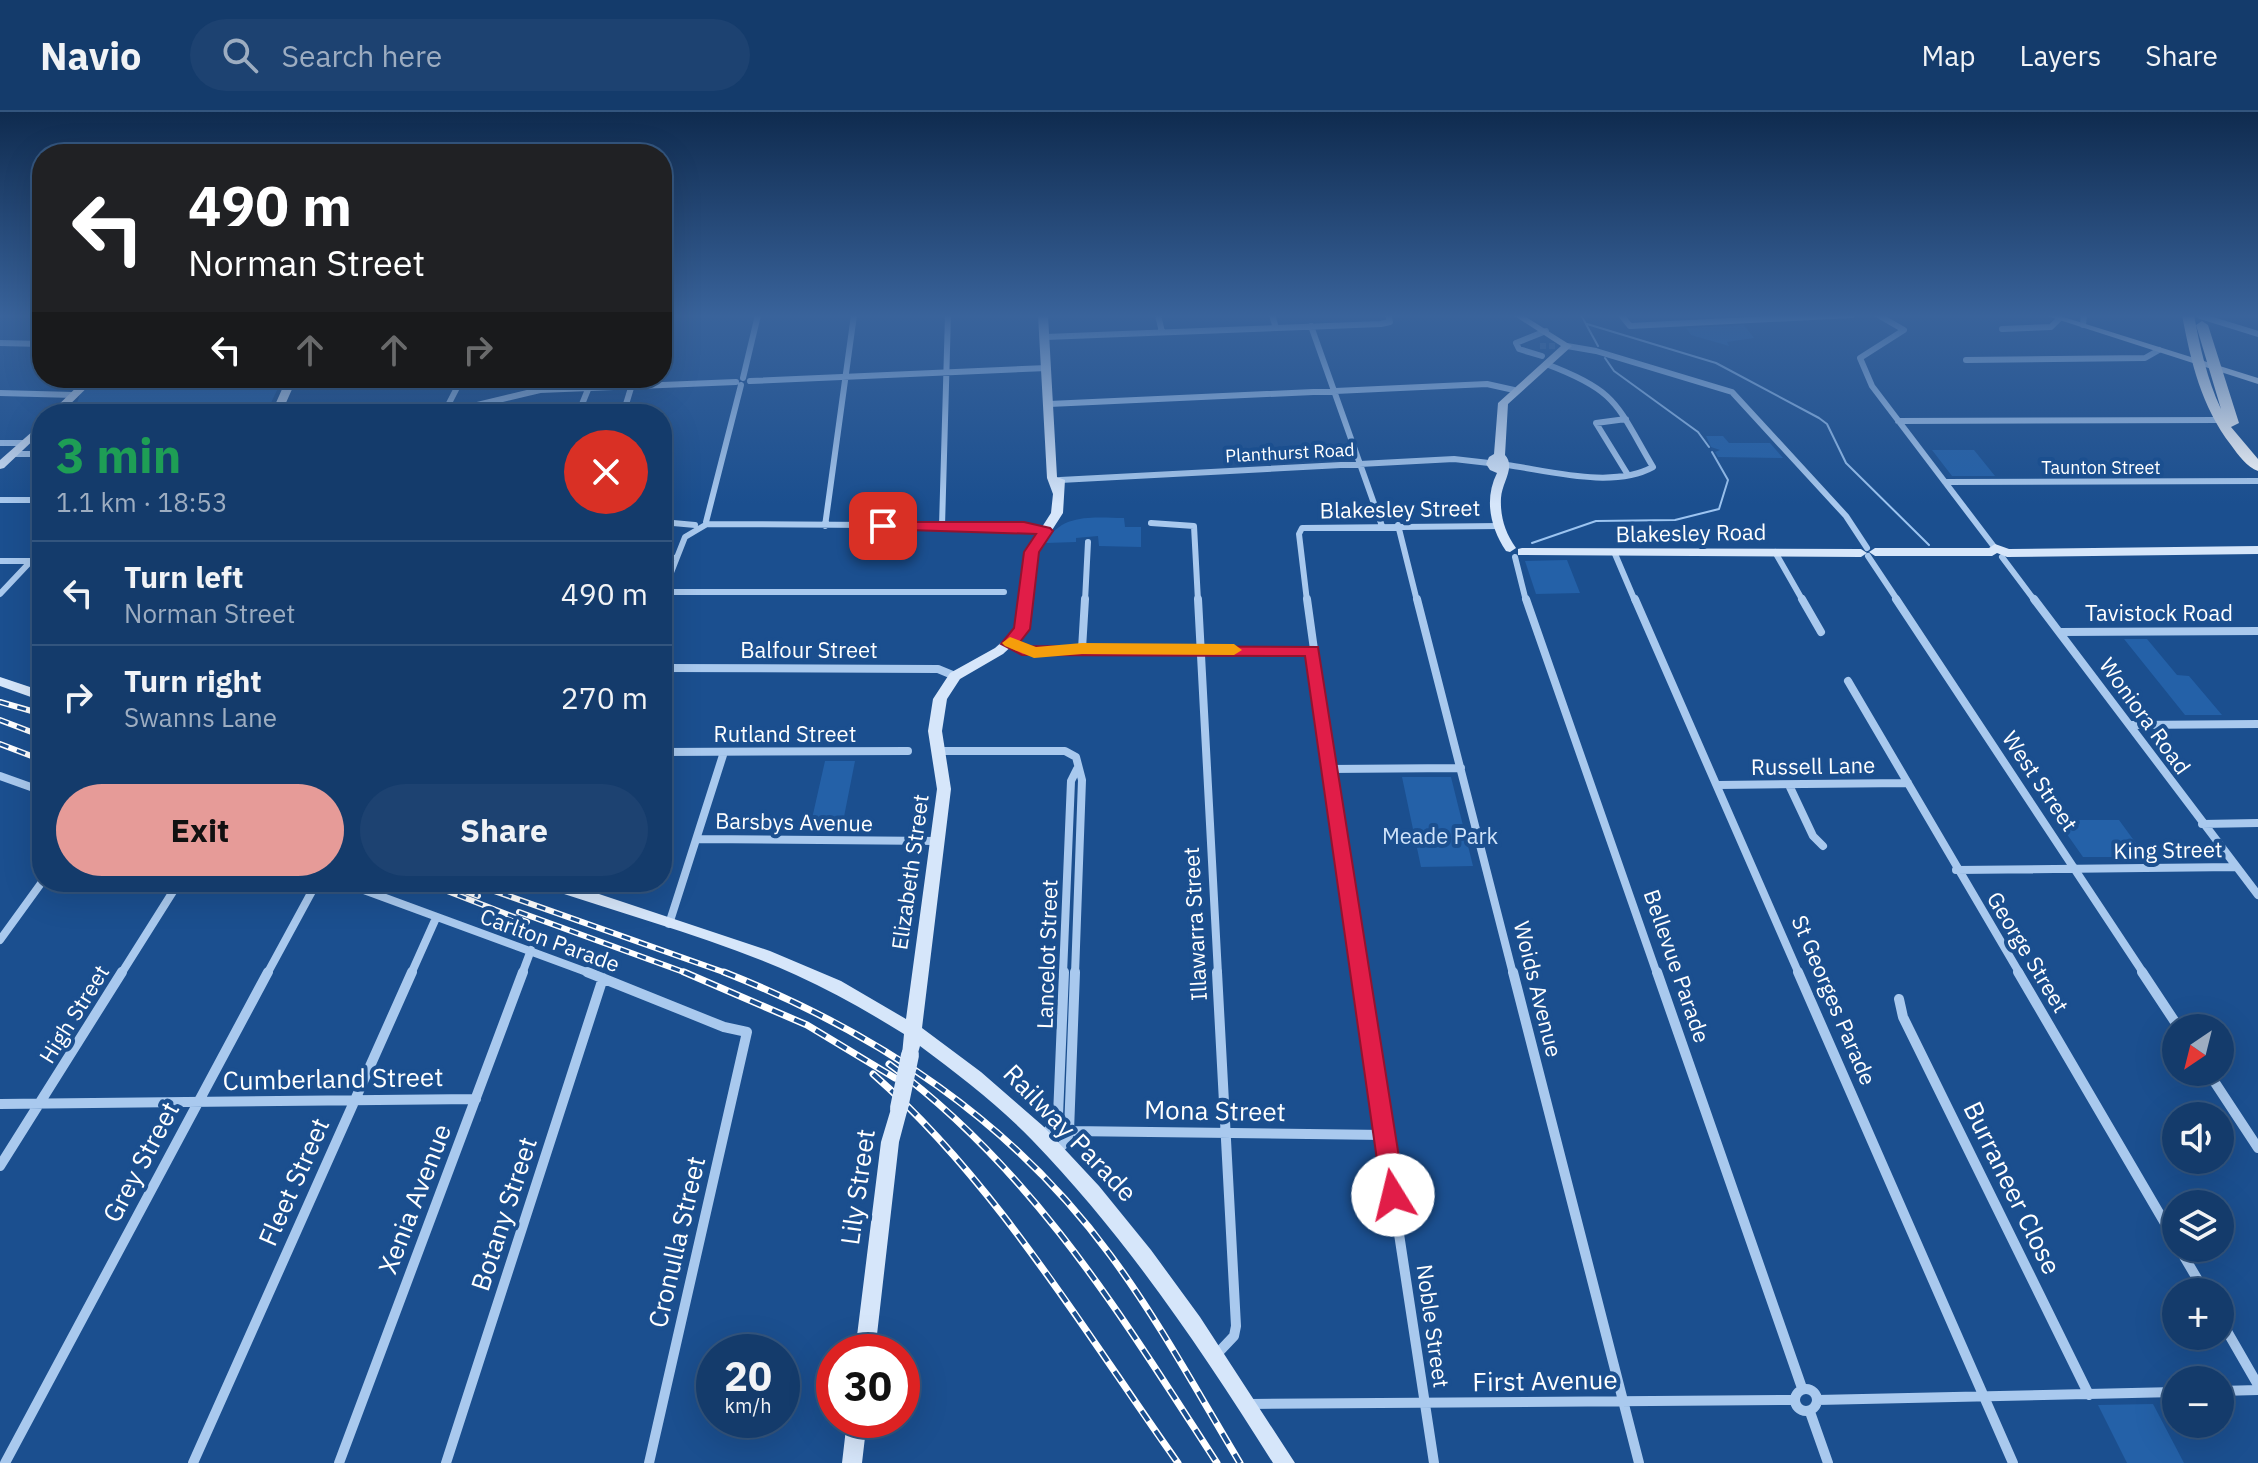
<!DOCTYPE html>
<html lang="en">
<head>
<meta charset="utf-8">
<style>
	:root { --surface:#143b6b; --page:#1d4271; --text:#f1f3f6; --muted:#9dadc1; --line:#33557e; --accent:#e69b98 }
	body { margin:0; font-family:"IBM Plex Sans",sans-serif; background:var(--page); color:var(--text); height:100vh; display:flex; flex-direction:column; font-size:30px; white-space:nowrap }
	* { box-sizing:border-box; margin:0 }
	p { font-size:26px; color:var(--muted) }
	.icon { flex:none; width:44px; height:44px; fill:none; stroke:currentColor; stroke-width:2; stroke-linecap:round; stroke-linejoin:round }
	.map { position:relative; flex:1; overflow:hidden }
	.panel { position:absolute; left:32px; top:292px; width:640px; height:488px; display:flex; flex-direction:column; background:var(--surface); border-radius:32px; box-shadow:0 8px 32px #0002,0 0 0 2px var(--line) }
	.panel>* { flex:none }
	.top-card { position:absolute; left:32px; top:32px; width:640px; height:244px; border-radius:32px; box-shadow:0 8px 32px #0002,0 0 0 2px var(--line); background:#202124; color:#fff; overflow:hidden }
	.needle { width:52px; rotate:215deg }
	.buttons { position:absolute; left:2162px; top:902px; display:grid; gap:16px }
	.buttons a { display:grid; place-items:center; width:72px; height:72px; border-radius:50%; background:var(--surface); box-shadow:0 8px 32px #0002,0 0 0 2px var(--line); font-size:40px }
	.speed { position:absolute; left:696px; top:1222px; display:flex; gap:16px; font-size:40px; font-weight:700; text-align:center }
	.speed>* { display:grid; place-content:center; width:104px; height:104px; border-radius:50%; background:var(--surface); box-shadow:0 8px 32px #0002,0 0 0 2px var(--line); line-height:1 }
	.speed small { font-size:20px; font-weight:400 }
	.speed .limit { border:12px solid #d22; background:#fff; color:#111 }
	.pin { position:absolute; display:grid; place-items:center; width:68px; height:68px; color:#fff; margin:-34px; border-radius:16px; box-shadow:0 4px 12px #0006 }
	.me { position:absolute; width:88px; margin:-44px; rotate:351deg; stroke-linejoin:round; filter:drop-shadow(0 0 6px #0008) }
	.turn { display:flex; align-items:center; gap:28px; height:168px; padding:0 24px; font-size:36px }
	.turn .icon { width:104px; height:104px; stroke-width:2.5 }
	.turn b { display:block; font-size:56px; line-height:68px }
	.lanes { display:flex; align-items:center; height:76px; padding:0 24px; background:#0003; justify-content:center; gap:40px; direction:ltr }
	.lanes .off { opacity:.35 }
	.round { display:grid; place-items:center; flex:none; width:84px; height:84px; border-radius:42px; background:var(--page) }
	.head { display:flex; align-items:center; justify-content:space-between; height:136px; padding:0 24px }
	h1 { font-size:48px; font-weight:700; line-height:60px; color:#1e9e55 }
	.primary-button { display:flex; gap:16px; margin-top:auto; padding:16px 24px }
	.primary-button a { flex:1; height:92px; border-radius:48px; background:var(--accent); color:#111; font-size:32px; font-weight:700; line-height:92px; text-align:center }
	.primary-button a+a { background:var(--page); color:var(--text) }
	ul { padding:0; list-style:none }
	li { display:flex; align-items:center; gap:24px; height:104px; padding:0 24px; border-top:2px solid var(--line) }
	li div { flex:1 }
	li b { display:block; font-size:30px }
	li em { font-style:normal }
	header { display:flex; align-items:center; gap:48px; box-sizing:border-box; height:112px; padding:0 40px; background:var(--surface); border-bottom:2px solid var(--line) }
	header strong { font-size:38px }
	nav { display:flex; gap:44px; margin-inline-start:auto; font-size:28px }
	.search { width:560px; height:72px; background:var(--page); display:flex; align-items:center; gap:20px; box-sizing:border-box; padding:0 28px; border-radius:44px; color:var(--muted); font-size:30px }
	.map>svg:first-child { display:block }
	.green { fill:#2461a8 }
	.lines { fill:none; stroke-linecap:round; stroke-linejoin:round }
	.stream { stroke:#9cc4f0; stroke-width:2 }
	.street-tunnel { stroke:#3d69a0; stroke-width:6; stroke-dasharray:6 3; stroke-linecap:butt }
	.street-far2 { stroke:#a9c9ee; stroke-width:6 }
	.street-far1 { stroke:#a9c9ee; stroke-width:8 }
	.street { stroke:#a9c9ee; stroke-width:10 }
	.secondary { fill:#d6e6fa; fill-rule:evenodd }
	.highway { fill:#fff; fill-rule:evenodd }
	.rail-far1-casing { stroke:#fff; stroke-width:6 }
	.rail-casing { stroke:#fff; stroke-width:7 }
	.rail-far1 { stroke:#1b4f8f; stroke-width:3; stroke-dasharray:9; stroke-linecap:butt }
	.rail { stroke:#1b4f8f; stroke-width:4; stroke-dasharray:12; stroke-linecap:butt }
	.secondary-bridge { stroke:#d6e6fa; stroke-width:18 }
	.route { fill:#e11d48; stroke:#92132f; stroke-width:2 }
	.slow { fill:#f59e0b }
	.labels { text-anchor:middle; stroke-width:8; stroke-linejoin:round; paint-order:stroke }
	.far-street-label { font-size:18px; fill:#fff; stroke:#1b4f8f }
	.street-label { font-size:22px; fill:#fff; stroke:#1b4f8f }
	.park-label { font-size:22px; fill:#cfe3fa; stroke:#1b4f8f }
	.near-street-label { font-size:26px; fill:#fff; stroke:#1b4f8f }
</style>
</head>
<body>
<header>
<strong>Navio</strong>
<div class="search"><svg class="icon" aria-label="search" viewBox="0 0 24 24"><circle cx="10" cy="10" r="6"/><path d="M15 15l6 6"/></svg>Search here</div>
<nav><a>Map</a><a>Layers</a><a>Share</a></nav>
</header>
<div class="map">
<svg width="2258" height="1351" viewBox="0 0 2258 1351">
	<rect width="100%" height="100%" fill="#1b4f8f"/>
	<!-- green -->
	<path class="green" d="M1744 213 1754 226 1727 230 1729 234 1691 223 1686 216Z
		M101 266H275L261 269 259 274 280 272 269 295 102 292 98 295 77 291 80 282Z
		M1706 324H1723L1729 331H1770L1783 346 1718 345 1715 340 1720 338 1711 335Z
		M1932 338H1974L1995 364H1952Z
		M1124 406 1125 415H1141V435L1099 434 1098 424 1076 426V430L1046 431C1061 400 1096 406 1124 406Z
		M1567 448 1580 481 1536 482 1525 449Z
		M2124 527H2147L2177 563 2189 564 2222 603H2185Z
		M825 649H855L841 720H809Z
		M1402 665H1451L1473 754 1421 755Z
		M2057 708H2119L2146 745H2083Z
		M2153 1292 2184 1351H2127L2098 1293Z"/>
	<g class="lines">
		<!-- stream -->
		<path class="stream" d="M1581 203 1598 234
			M1587 212 1716 251 1819 306 1827 312 1846 351 1929 433
			M1605 246 1614 259 1698 320 1709 335
			M1532 431 1596 409 1675 408 1719 397 1728 368 1712 340"/>
		<!-- street-tunnel -->
		<path class="street-tunnel" d="M1540 234H1556"/>
		<!-- street-far2 -->
		<path class="street-far2" d="M1158 203 1162 220
			M1272 203 1276 216
			M1621 203 1630 214 1852 203
			M1878 203 1904 218 1860 246 1872 274 1995 436
			M2200 204 2258 222
			M2083 213 2084 203
			M1311 214 1382 414
			M2002 217 2051 215 2060 206
			M1045 225 1381 212 1390 210 1388 203
			M0 231 42 232
			M1567 234 1596 239 1732 280 1846 404 1867 436
			M1542 244 1519 237 1516 231 1546 219
			M1966 248 2145 246 2159 238
			M743 266 758 203
			M750 269 1047 256
			M381 273 382 266
			M540 278 545 266
			M0 281 74 283
			M1049 292 1487 272 1514 278
			M60 296 278 298
			M277 300 444 301 540 278 736 270
			M444 301 462 266
			M578 302 589 275
			M623 302 634 266
			M1626 307 1596 311 1628 363
			M1898 309 2218 308
			M0 331H25
			M13 342H42
			M1507 353C1550 359 1613 377 1653 355 1616 292 1618 279 1546 252
			M1060 368 1454 347 1489 351
			M1945 370 2258 369
			M0 388H42
			M662 410 695 413
			M706 410 741 273
			M1151 411 1194 414 1198 489
			M707 412 1024 414 1045 419
			M1398 413 1417 489
			M825 414 854 203
			M942 414 948 203
			M1775 440 1803 489
			M1615 442 1635 489
			M1868 444 1898 489
			M662 445 676 446
			M1515 445 1526 489
			M2002 445 2035 489
			M0 449H42
			M663 480H1004
			M663 481 685 425 707 412
			M0 482 31 449
			M1085 489 1088 430
			M1307 489 1299 422 1302 416 1500 414"/>
		<!-- street-far1 -->
		<path class="street-far1" d="M1198 487 1218 862
			M1307 487 1359 862
			M1417 487 1513 862
			M1526 487 1657 862
			M1635 487 1799 862
			M1802 487 1821 520
			M1896 487 2144 862
			M2034 487 2258 783
			M2060 520 2258 519
			M1009 532 1034 540 1082 537 1312 539
			M1082 537 1085 487
			M662 556 938 557 955 564
			M1848 569 2020 862
			M2132 613 2258 612
			M938 639H1065L1076 645 1082 668 1075 862
			M662 640 908 639
			M1328 657 1461 656
			M0 664 42 679
			M1718 673 1908 671
			M1789 673 1813 724 1823 734
			M2202 712 2258 711
			M698 727 937 729
			M1956 758 2236 755
			M342 770 592 862
			M669 812 724 640
			M0 828 42 770
			M121 862 179 770
			M267 862 317 770
			M411 862 436 806
			M522 862 531 838
			M1063 862 1071 669 1077 657"/>
		<!-- street -->
		<path class="street" d="M587 860 724 915 747 920 649 1351
			M1359 860 1434 1351
			M1513 860 1639 1351
			M1657 860 1802 1276
			M1798 860 2013 1351
			M2018 860 2176 1130
			M2142 860 2179 916
			M1899 887 1903 905 2089 1283
			M2208 960 2258 1036
			M0 992 476 987
			M1069 1019 1075 860
			M1043 1023 1056 1012 1058 1004 1064 860
			M1057 1038 1067 1029 1069 1019 1384 1023
			M0 1054 122 860
			M2179 1136 2205 1180
			M2220 1207 2258 1273
			M1216 1243 1234 1224 1236 1214 1217 860
			M1795 1288a11 11 0 1 1 22 0a11 11 0 1 1-22 0Z
			M2220 1279 2258 1278
			M1817 1288 2176 1280
			M1249 1292 1795 1288
			M1810 1300 1828 1351
			M5 1351 268 860
			M193 1351 412 860
			M339 1351 523 860
			M446 1351 603 866"/>
		<!-- secondary -->
		<path class="secondary" d="M1038 203H1048L1057 365 1065 368 1063 401 1038 440 1025 522 1003 542 960 567 947 587 942 619 951 677 922 916 981 960 1043 1014 1099 1074 1151 1138 1200 1205 1295 1351H1273C1201 1237 1126 1125 1032 1028 998 993 959 963 920 934L916 948 910 950 904 948 902 943 904 922C870 901 834 880 796 863 714 826 625 803 540 774L538 770H563L770 839 841 869 906 907 937 677 928 619 933 587 950 561 995 536 1013 520 1026 440 1051 401 1053 382 1047 366Z
			M1513 203H1523L1572 234 1508 292 1505 343C1516 355 1502 370 1501 386 1500 404 1505 421 1516 436L1510 440 1506 439C1490 415 1484 387 1497 361L1490 358 1486 352 1489 345 1494 342 1498 291 1561 234Z
			M2044 203H2057L2258 266V272Z
			M86 266H97L60 302H49Z
			M287 266H297L281 302H271Z
			M42 311V320L4 356 0 357V348Z
			M1995 432 2009 437 2258 434V442L2007 445 1997 441 1992 444H1875L1869 440 1875 436H1989Z
			M1522 436 1861 437 1867 441 1861 445 1518 443V437Z
			M0 565 42 579V589L0 574Z
			M899 988 905 990 908 996 899 1030 875 1240H855L881 1030 893 990Z
			M847 1308H867L862 1351H842Z"/>
		<!-- highway -->
		<path class="highway" d="M2182 203H2194C2200 235 2207 267 2221 297L2196 213 2202 209 2208 213 2239 311 2231 315 2258 347V359C2247 355 2238 343 2231 333 2201 294 2191 250 2182 203Z"/>
		<!-- rail-far1 casing -->
		<g class="rail-far1-casing">
			<path id="rail-far1" d="M0 590 42 602
				M0 608 42 624
				M0 632 42 648
				M424 770 527 810
				M441 770 478 784
				M469 770 729 862
				M519 800 689 862"/>
		</g>
		<!-- rail casing -->
		<g class="rail-casing">
			<path id="rail" d="M684 860 807 913 895 966
				M724 860C878 921 1012 1009 1111 1144 1159 1209 1198 1281 1240 1351
				M889 952C1033 1058 1121 1203 1217 1351
				M873 962C995 1069 1084 1219 1178 1351"/>
		</g>
		<!-- rail-far1 -->
		<use href="#rail-far1" class="rail-far1"/>
		<!-- rail -->
		<use href="#rail" class="rail"/>
		<!-- secondary-bridge -->
		<path class="secondary-bridge" d="M899 996 910 943"/>
	</g>
	<!-- sky -->
	<linearGradient id="sky" x2="0" y2="1"><stop stop-color="#0f2b4f"/><stop offset="0.52" stop-color="#39639b"/><stop offset="1" stop-color="#39639b" stop-opacity="0"/></linearGradient>
	<rect width="2258" height="392" fill="url(#sky)"/>
	<!-- route -->
	<path class="route" d="M883 410H1024L1050 416 1053 419 1039 440 1030 517 1020 530 1030 534 1318 535 1405 1083 1402 1091 1393 1094 1385 1091 1382 1083 1305 544 1022 543 1001 532 1014 516 1024 440 1036 422 878 417 876 414Z"/>
	<!-- slow -->
	<path class="slow" d="M1010 525 1036 535 1082 531 1234 532 1242 538 1234 543 1082 542 1034 546 1005 534 1002 531Z"/>
	<g class="labels">
		<!-- far-street labels -->
		<g class="far-street-label">
			<text transform="translate(1290 341) rotate(-3)" y="6">Planthurst Road</text>
			<text x="2101" y="362">Taunton Street</text>
		</g>
		<!-- street labels -->
		<g class="street-label">
			<text transform="translate(1400 397) rotate(-1)" y="8">Blakesley Street</text>
			<text transform="translate(1691 421) rotate(-1)" y="8">Blakesley Road</text>
			<text x="2159" y="509">Tavistock Road</text>
			<text x="809" y="546">Balfour Street</text>
			<text transform="translate(2145 604) rotate(54)" y="8">Woniora Road</text>
			<text x="785" y="630">Rutland Street</text>
			<text transform="translate(1813 654) rotate(-1)" y="8">Russell Lane</text>
			<text transform="translate(2040 669) rotate(56)" y="8">West Street</text>
			<text transform="translate(794 710) rotate(1)" y="8">Barsbys Avenue</text>
			<text transform="translate(2168 738) rotate(-1)" y="8">King Street</text>
			<text transform="translate(910 760) rotate(-82)" y="8">Elizabeth Street</text>
			<text transform="translate(1195 812) rotate(-93)" y="8">Illawarra Street</text>
			<text transform="translate(550 828) rotate(20)" y="8">Carlton Parade</text>
			<text transform="translate(2028 840) rotate(59)" y="8">George Street</text>
			<text transform="translate(1047 842) rotate(-88)" y="8">Lancelot Street</text>
			<text transform="translate(1677 854) rotate(71)" y="8">Bellevue Parade</text>
			<text transform="translate(1538 877) rotate(76)" y="8">Woids Avenue</text>
			<text transform="translate(1834 888) rotate(67)" y="8">St Georges Parade</text>
			<text transform="translate(74 902) rotate(-58)" y="8">High Street</text>
			<text transform="translate(1433 1214) rotate(82)" y="8">Noble Street</text>
		</g>
		<!-- park labels -->
		<g class="park-label">
			<text x="1440" y="732">Meade Park</text>
		</g>
		<!-- near-street labels -->
		<g class="near-street-label">
			<text transform="translate(333 967) rotate(-1)" y="9">Cumberland Street</text>
			<text transform="translate(1215 999) rotate(1)" y="9">Mona Street</text>
			<text transform="translate(1070 1021) rotate(46)" y="9">Railway Parade</text>
			<text transform="translate(141 1050) rotate(-62)" y="9">Grey Street</text>
			<text transform="translate(294 1070) rotate(-66)" y="9">Fleet Street</text>
			<text transform="translate(858 1075) rotate(-82)" y="9">Lily Street</text>
			<text transform="translate(2012 1076) rotate(64)" y="9">Burraneer Close</text>
			<text transform="translate(415 1087) rotate(-69)" y="9">Xenia Avenue</text>
			<text transform="translate(504 1102) rotate(-72)" y="9">Botany Street</text>
			<text transform="translate(677 1130) rotate(-77)" y="9">Cronulla Street</text>
			<text transform="translate(1545 1269) rotate(-1)" y="9">First Avenue</text>
		</g>
	</g>
</svg>
<div class="buttons">
<a><svg class="needle" viewBox="-14 -14 28 28"><path d="M0-13l5 13h-10z" fill="#e53935"/><path d="M0 13l5-13h-10z" fill="#9dadc1"/></svg></a>
<a><svg class="icon" aria-label="sound" viewBox="0 0 24 24"><path d="M4 9h4l5-4v14l-5-4H4zM17 9q2 3 0 6"/></svg></a>
<a><svg class="icon" aria-label="layers" viewBox="0 0 24 24"><path d="M12 4l9 5-9 5-9-5zM3 14l9 5 9-5"/></svg></a>
<a>+</a>
<a>−</a>
</div>
<div class="speed"><div>20<small>km/h</small></div><div class="limit">30</div></div>
<div class="pin" style="left:883px;top:414px;background:#d93025"><svg class="icon" aria-label="arrive" viewBox="0 0 24 24"><path d="M6 21V4h12l-3 4 3 4H6"/></svg></div>
<svg class="me" style="left:1393px;top:1083px" viewBox="-20 -20 40 40"><circle r="19" fill="#fff"/><path d="M0-13L10 11 0 6-10 11z" fill="#e11d48"/></svg>
<div class="top-card">
<div class="turn"><svg class="icon" aria-label="left" viewBox="0 0 24 24"><path d="M17 20v-9H6M10 6l-5 5 5 5"/></svg><div><b>490 m</b>Norman Street</div></div>
<div class="lanes"><svg class="icon" aria-label="left" viewBox="0 0 24 24"><path d="M17 20v-9H6M10 6l-5 5 5 5"/></svg><svg class="icon off" aria-label="ahead" viewBox="0 0 24 24"><path d="M12 20V5M6 11l6-6 6 6"/></svg><svg class="icon off" aria-label="ahead" viewBox="0 0 24 24"><path d="M12 20V5M6 11l6-6 6 6"/></svg><svg class="icon off" aria-label="right" viewBox="0 0 24 24"><path d="M7 20v-9h11M14 6l5 5-5 5"/></svg></div>
</div>
<section class="panel">
<div class="head"><div><h1>3 min</h1><p>1.1 km · 18:53</p></div><a class="round" style="background:#d93025;color:#fff"><svg class="icon" aria-label="close" viewBox="0 0 24 24"><path d="M6 6l12 12M18 6L6 18"/></svg></a></div>
<ul>
<li><svg class="icon" aria-label="left" viewBox="0 0 24 24"><path d="M17 20v-9H6M10 6l-5 5 5 5"/></svg><div><b>Turn left</b><p>Norman Street</p></div><em>490 m</em></li>
<li><svg class="icon" aria-label="right" viewBox="0 0 24 24"><path d="M7 20v-9h11M14 6l5 5-5 5"/></svg><div><b>Turn right</b><p>Swanns Lane</p></div><em>270 m</em></li>
</ul>
<div class="primary-button"><a>Exit</a><a>Share</a></div>
</section>
</div>
</body>
</html>
